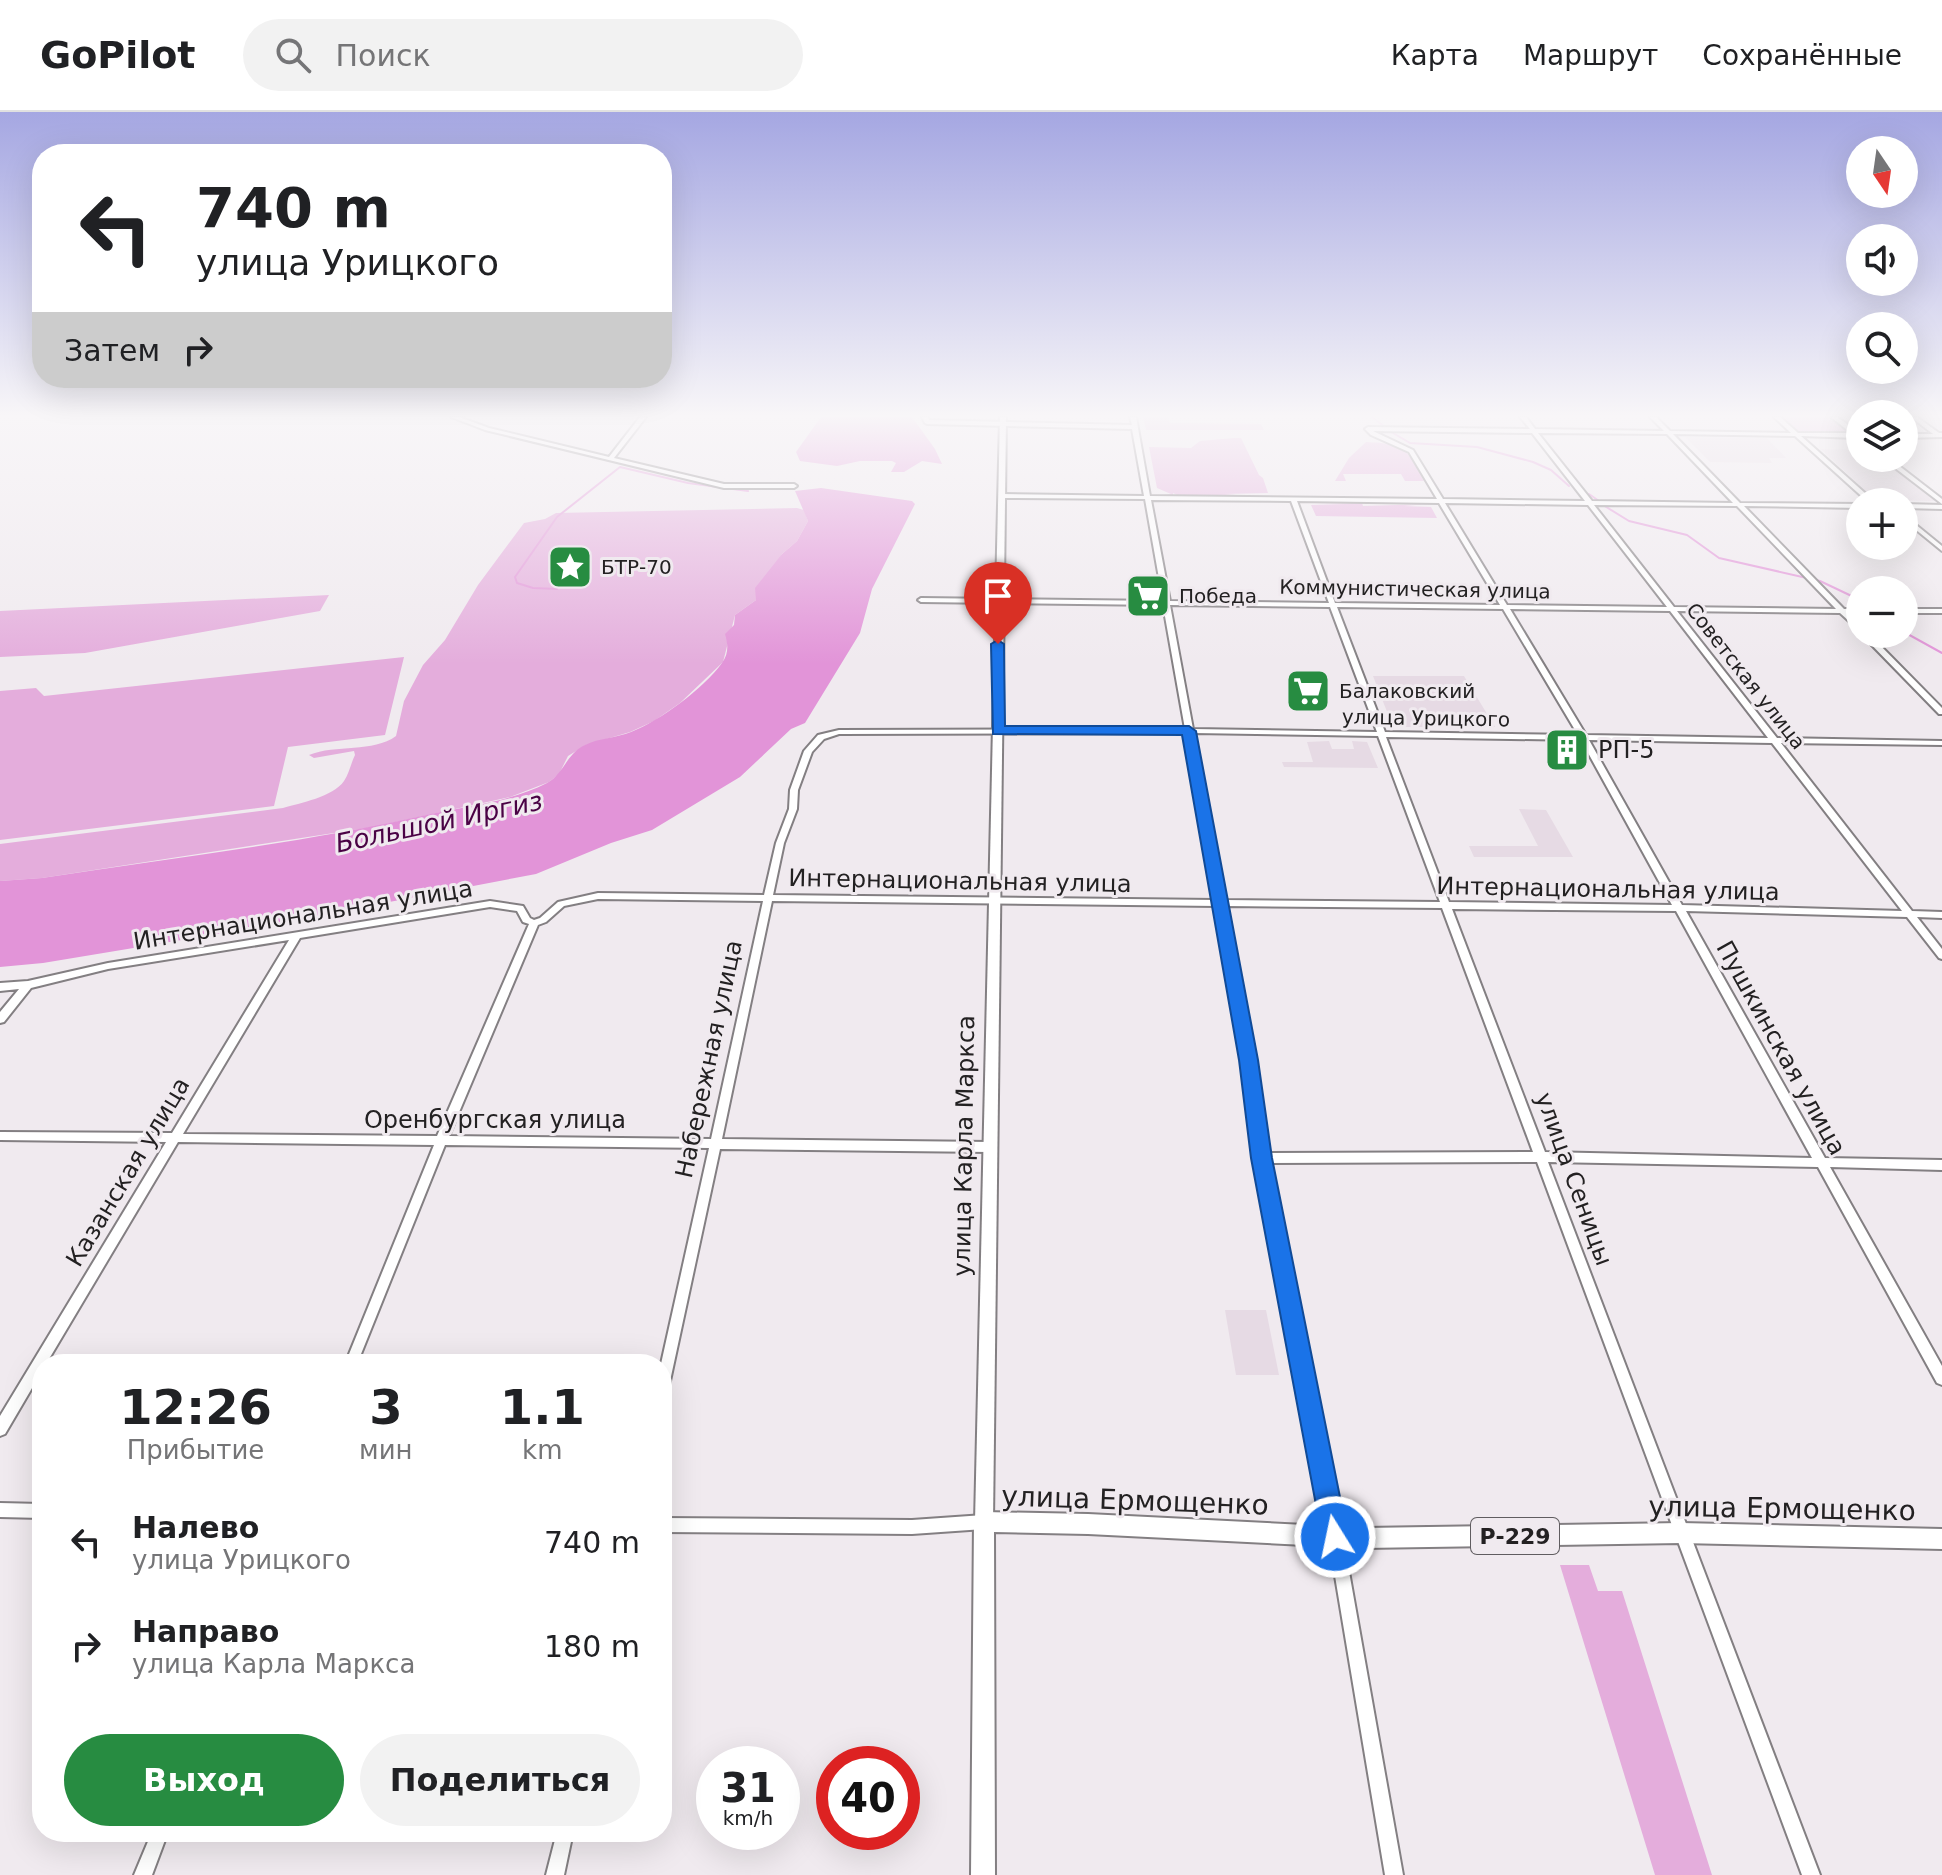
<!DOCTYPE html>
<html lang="ru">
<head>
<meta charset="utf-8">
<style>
	:root { --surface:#fff; --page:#f2f2f2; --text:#202124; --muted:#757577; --line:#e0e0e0; --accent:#278c41 }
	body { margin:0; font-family:"DejaVu Sans",sans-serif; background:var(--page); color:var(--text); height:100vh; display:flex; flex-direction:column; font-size:30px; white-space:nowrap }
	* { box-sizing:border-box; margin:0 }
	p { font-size:26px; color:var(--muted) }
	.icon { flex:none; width:44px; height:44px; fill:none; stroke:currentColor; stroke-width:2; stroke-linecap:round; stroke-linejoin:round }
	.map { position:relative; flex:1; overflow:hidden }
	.panel { position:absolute; left:32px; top:1242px; width:640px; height:488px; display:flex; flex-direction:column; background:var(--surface); border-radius:32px; box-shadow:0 8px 32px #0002 }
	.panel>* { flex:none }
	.banner { position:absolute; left:32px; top:32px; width:640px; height:244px; border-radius:32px; box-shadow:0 8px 32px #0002; background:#fff; color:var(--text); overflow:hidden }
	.needle { width:52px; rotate:167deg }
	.fabs { position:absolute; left:1846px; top:24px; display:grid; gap:16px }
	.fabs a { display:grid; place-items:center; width:72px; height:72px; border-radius:50%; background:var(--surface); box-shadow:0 8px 32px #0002; font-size:40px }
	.speed { position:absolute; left:696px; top:1634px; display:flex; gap:16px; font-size:40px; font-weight:700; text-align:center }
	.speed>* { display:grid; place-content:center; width:104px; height:104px; border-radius:50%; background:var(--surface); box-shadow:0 8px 32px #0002; line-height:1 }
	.speed small { font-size:20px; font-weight:400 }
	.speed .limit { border:12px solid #d22; background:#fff; color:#111 }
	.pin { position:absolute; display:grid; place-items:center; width:68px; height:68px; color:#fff; margin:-82px -34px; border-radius:50% 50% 50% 0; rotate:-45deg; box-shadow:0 0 8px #0007 }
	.pin .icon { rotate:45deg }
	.me { position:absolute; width:88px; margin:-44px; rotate:350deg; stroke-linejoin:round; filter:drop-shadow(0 0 6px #0008) }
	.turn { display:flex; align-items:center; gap:28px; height:168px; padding:0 32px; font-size:36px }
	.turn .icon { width:104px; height:104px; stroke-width:2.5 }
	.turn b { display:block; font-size:56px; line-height:68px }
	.then { display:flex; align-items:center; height:76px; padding:0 32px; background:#0003; gap:16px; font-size:30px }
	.eta { display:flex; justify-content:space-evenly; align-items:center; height:136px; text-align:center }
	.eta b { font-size:48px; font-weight:800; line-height:56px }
	.primary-button { display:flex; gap:16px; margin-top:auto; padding:16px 32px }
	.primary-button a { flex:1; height:92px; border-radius:48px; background:var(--accent); color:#fff; font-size:32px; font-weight:800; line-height:92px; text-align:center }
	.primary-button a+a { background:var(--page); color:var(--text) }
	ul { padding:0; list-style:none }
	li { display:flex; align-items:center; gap:24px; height:104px; padding:0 32px }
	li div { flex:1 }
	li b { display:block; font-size:30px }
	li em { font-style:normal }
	header { display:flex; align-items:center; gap:48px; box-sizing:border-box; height:112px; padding:0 40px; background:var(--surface); border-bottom:2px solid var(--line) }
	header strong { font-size:38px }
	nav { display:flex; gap:44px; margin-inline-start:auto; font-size:28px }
	.search { width:560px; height:72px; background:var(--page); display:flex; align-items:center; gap:20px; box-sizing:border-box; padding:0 28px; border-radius:44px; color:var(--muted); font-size:30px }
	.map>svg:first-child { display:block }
	.built { fill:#e6dae4 }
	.green { fill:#e4addc }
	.water { fill:#e294d8 }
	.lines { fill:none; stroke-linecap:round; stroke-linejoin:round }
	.stream { stroke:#e294d8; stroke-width:2 }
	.minor-casing { stroke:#837f82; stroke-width:4 }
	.major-casing { stroke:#837f82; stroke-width:4 }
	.highway-casing { stroke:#837f82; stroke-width:4 }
	.minor { fill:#fff; fill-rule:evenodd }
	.major { fill:#fff; fill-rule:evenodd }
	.highway { fill:#fff; fill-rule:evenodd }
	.route { fill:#1a73e8; stroke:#114b97; stroke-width:2 }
	.labels { text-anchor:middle; stroke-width:6; stroke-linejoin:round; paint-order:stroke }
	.far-poi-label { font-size:20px; fill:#232122; stroke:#f0eaef; text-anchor:start }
	.far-street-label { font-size:20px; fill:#232122; stroke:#f0eaef }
	.shield { fill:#f0eaef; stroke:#605d60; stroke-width:2 }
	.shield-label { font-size:22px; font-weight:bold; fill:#232122 }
	.poi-label { font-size:24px; fill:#232122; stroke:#f0eaef; text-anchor:start }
	.street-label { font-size:24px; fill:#232122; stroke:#f0eaef }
	.water-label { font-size:26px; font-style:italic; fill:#4a0245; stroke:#f0eaef }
	.near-street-label { font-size:28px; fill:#232122; stroke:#f0eaef }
</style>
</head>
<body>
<header>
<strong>GoPilot</strong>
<div class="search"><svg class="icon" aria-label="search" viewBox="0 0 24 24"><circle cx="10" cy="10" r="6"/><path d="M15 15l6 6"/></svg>Поиск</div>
<nav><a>Карта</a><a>Маршрут</a><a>Сохранённые</a></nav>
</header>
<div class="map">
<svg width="1942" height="1763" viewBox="0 0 1942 1763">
	<rect width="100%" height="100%" fill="#f0eaef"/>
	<!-- built -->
	<path class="built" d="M1685 325 1767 326 1786 346H1769L1772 351 1710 350Z
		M1821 337 1860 338V346H1883L1935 389 1875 388Z
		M1373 564H1464L1495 615H1393Z
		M1329 629 1332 637H1354L1352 629 1367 630 1378 656 1284 655 1282 650H1313L1307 630Z
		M1519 697 1546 698 1573 745H1474L1469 734H1538Z
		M1225 1198H1266L1279 1263H1236Z"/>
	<!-- green -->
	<path class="green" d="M1143 305H1168L1170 311 1261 312 1264 318H1146Z
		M1782 305H1832L1856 323 1802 322Z
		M1234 326H1241L1259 363 1263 366 1268 381 1224 382 1249 384H1179L1173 381V384H1159L1171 382 1157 376 1149 335 1191 336 1200 329Z
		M1366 330C1407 332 1405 335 1424 369H1405L1401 362H1343L1346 369H1335L1349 346Z
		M1362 391 1363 394 1429 392 1404 394 1431 395 1437 406 1316 404 1311 393H1345L1311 392Z
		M797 396 804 398 808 409 797 429 782 442 756 488 735 503 723 550 680 591 654 609 630 620 586 633 568 644 559 662 549 670 510 685 373 715 42 766 0 769V732L283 696C300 691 333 685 344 669 349 662 351 651 355 643L354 639 314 646 309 643C336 632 373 641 396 624L404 589 423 553 445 528 478 473 524 411 545 407 556 401Z
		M329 483 320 499 85 541 0 545V499Z
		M404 545 385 623 288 635 274 694 0 728V579L36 576 44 584Z
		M1560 1453H1589L1598 1479H1622L1712 1763H1655Z"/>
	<!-- water -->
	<path class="water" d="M821 305H912L935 337 942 352 922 349 904 360H891L896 351 892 349H860L837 354 800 349 796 340Z
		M821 376 912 389 915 392 872 477 860 521 805 611 791 617 740 665 652 718 611 731 536 762 248 817 43 851 0 855V769L42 766C172 746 303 731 431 702 469 694 512 689 547 671 564 662 566 642 585 633 599 626 616 626 631 620 661 608 703 577 722 551 729 542 728 532 725 522L734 513 735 503 756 488 755 476 782 442 797 429 808 409 795 379Z"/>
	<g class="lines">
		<!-- stream -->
		<path class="stream" d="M1372 305 1385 315
			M1388 318 1410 331 1477 335 1533 350 1551 358 1569 374
			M1589 382 1599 389
			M1603 393 1629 409 1687 423 1719 446 1820 469 1860 488
			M562 475 565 474
			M557 477 533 476 517 471 515 465 557 405 620 355 688 371 748 379
			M1904 520 1942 541"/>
		<!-- minor casing -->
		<g class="minor-casing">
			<path id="minor" d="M451 305H459L489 316 609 345 640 305H646L614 346 724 372H794L797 374 794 376H724L485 318Z
				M922 305H928L929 308 1132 313 1130 305H1136L1150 384 1437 387 1409 340 1371 323 1365 317 1368 315 1530 317 1520 305H1526L1535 317 1664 319 1650 305H1656L1670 319 1791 321 1774 305H1780L1798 321H1851L1831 305H1837L1860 321V325L1858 326 1801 324 1875 390H1868L1795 324 1673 322 1740 391 1860 392V396L1744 394 1844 497H1860V501H1848L1860 513V519L1840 501 1677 499 1777 626 1942 629V633L1781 631 1912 799 1942 800V806L1917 805 1942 837V847L1939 846 1907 805 1686 799 1825 1046 1942 1048V1058L1830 1055 1942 1254V1273L1937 1271 1818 1055 1548 1050 1820 1763H1802L1537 1050 1268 1051 1337 1392 1403 1763H1385L1323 1392 1255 1046 1244 948 1217 794 772 789 722 1027 990 1030 994 1032 996 1035 994 1038 990 1040 720 1037 667 1283 662 1285 661 1252 709 1036 445 1033 357 1252H345L434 1033 178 1030 46 1252H42V1259L5 1322 0 1324V1304L166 1030 0 1028V1020L172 1021 289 828 108 857 31 876 4 910 0 911V900L19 877 0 879V871L28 869 108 851 490 789 523 794 530 806 534 808 540 806 558 790 598 781 764 783 776 731 789 697 790 678 804 639 818 623 839 618 1185 617 1163 493 921 490 918 488 921 486 1163 489 1145 387 1002 386 999 384 1002 382 1144 384 1132 317 927 312 925 311ZM1373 319 1532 321 1585 389 1443 387 1413 338ZM1538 321 1667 322 1733 391 1592 389ZM1151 388 1291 389 1329 491 1170 489ZM1297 389 1439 391 1500 493 1335 491ZM1445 391 1588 393 1667 495 1507 493ZM1594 393 1737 394 1836 497 1674 495ZM1170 493 1330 495 1377 620 1193 617ZM1337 495 1503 497 1578 623 1385 620ZM1510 497 1670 499 1768 626 1586 623ZM1186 621 1215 788 773 783 784 731 797 697 798 678 812 640 824 627 839 622ZM1194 621 1378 624 1440 790 1225 788ZM1386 625 1581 628 1672 793 1449 790ZM1589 628 1772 631 1902 799 1682 793ZM598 787 763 789 711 1027 449 1024 538 813 546 810 564 794ZM1226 794 1442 796 1533 1040 1266 1041 1254 948ZM490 795 517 799 523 810 529 812 437 1024 183 1022 300 826ZM1452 797 1676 799 1812 1046 1545 1040Z
				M1911 305H1917L1939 321H1942V325L1904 326V322H1933Z
				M1882 346H1889L1942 387V392Z
				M1904 392 1942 393V397L1904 396Z
				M1904 403 1942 434V439L1904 408Z
				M1904 497H1942V501H1904Z
				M1861 522H1869L1942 596V602H1939Z
				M0 1391 42 1392V1406L0 1405Z
				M984 1403 989 1405 991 1410 989 1415 984 1417 912 1422 662 1420V1406L912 1408Z
				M152 1720H168L152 1763H134Z
				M557 1720H573L564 1763H546Z"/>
		</g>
		<!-- major casing -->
		<g class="major-casing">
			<path id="major" d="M1000 305H1006L993 1410 990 1416 984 1419 978 1416 975 1410Z"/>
		</g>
		<!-- highway casing -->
		<g class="highway-casing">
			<path id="highway" d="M984 1400 1088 1402 1364 1416 1681 1411 1942 1417V1437L1681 1431 1364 1436 1088 1422 994 1420 995 1763H971L974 1410 977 1403Z"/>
		</g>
		<!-- minor -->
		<use href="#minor" class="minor"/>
		<!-- major -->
		<use href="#major" class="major"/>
		<!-- highway -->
		<use href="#highway" class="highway"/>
	</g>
	<!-- sky -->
	<linearGradient id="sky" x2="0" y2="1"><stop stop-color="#a5a7e2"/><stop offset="0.55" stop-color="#f8f6f8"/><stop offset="1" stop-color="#f8f6f8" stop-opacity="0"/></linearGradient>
	<rect width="1942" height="552" fill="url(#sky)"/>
	<!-- route -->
	<path class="route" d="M998 528 1004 532 1005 614H1189L1196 619 1258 948 1272 1046 1348 1425 1344 1434 1335 1438 1326 1434 1322 1425 1251 1046 1239 948 1182 623 993 622 991 532Z"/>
	<!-- icons -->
	<defs>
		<g id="sight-square" transform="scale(2.3)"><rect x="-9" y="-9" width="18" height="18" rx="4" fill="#278c41" stroke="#f0eaef"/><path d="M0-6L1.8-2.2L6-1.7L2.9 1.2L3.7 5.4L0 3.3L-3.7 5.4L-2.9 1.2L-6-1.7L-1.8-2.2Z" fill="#fff"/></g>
		<g id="supermarket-square" transform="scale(2.3)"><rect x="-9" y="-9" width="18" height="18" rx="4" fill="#278c41" stroke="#f0eaef"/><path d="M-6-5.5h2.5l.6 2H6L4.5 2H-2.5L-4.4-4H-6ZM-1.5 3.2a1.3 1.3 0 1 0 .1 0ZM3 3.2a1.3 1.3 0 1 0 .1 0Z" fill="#fff"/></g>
		<g id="building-square" transform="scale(2.3)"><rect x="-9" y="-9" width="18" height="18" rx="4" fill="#278c41" stroke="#f0eaef"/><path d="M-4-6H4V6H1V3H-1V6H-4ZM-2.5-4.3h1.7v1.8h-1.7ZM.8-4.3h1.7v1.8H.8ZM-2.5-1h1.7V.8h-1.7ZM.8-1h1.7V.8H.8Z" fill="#fff"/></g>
	</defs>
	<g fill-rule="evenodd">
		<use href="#sight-square" x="570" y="455"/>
		<use href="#supermarket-square" x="1148" y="484"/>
		<use href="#supermarket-square" x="1308" y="579"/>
		<use href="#building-square" x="1567" y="638"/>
	</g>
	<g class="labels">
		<!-- far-poi labels -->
		<g class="far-poi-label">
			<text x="601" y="462">БТР-70</text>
			<text x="1179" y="491">Победа</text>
			<text x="1339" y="586">Балаковский</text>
		</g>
		<!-- far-street labels -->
		<g class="far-street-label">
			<text transform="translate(1415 477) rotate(1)" y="7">Коммунистическая улица</text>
			<text transform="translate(1746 564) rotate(52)" y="7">Советская улица</text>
			<text transform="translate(1426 606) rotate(1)" y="7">улица Урицкого</text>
		</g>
		<!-- shield labels -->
		<rect class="shield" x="1471" y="1406" width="88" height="36" rx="6"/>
		<g class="shield-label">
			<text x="1515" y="1432">Р-229</text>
		</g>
		<!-- poi labels -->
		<g class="poi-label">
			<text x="1598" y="646">РП-5</text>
		</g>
		<!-- street labels -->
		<g class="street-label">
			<text transform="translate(960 769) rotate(1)" y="8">Интернациональная улица</text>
			<text transform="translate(1608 777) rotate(1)" y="8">Интернациональная улица</text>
			<text transform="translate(303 803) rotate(-9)" y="8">Интернациональная улица</text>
			<text transform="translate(1781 936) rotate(61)" y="8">Пушкинская улица</text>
			<text transform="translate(709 947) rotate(-78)" y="8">Набережная улица</text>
			<text x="495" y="1016">Оренбургская улица</text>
			<text transform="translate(964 1034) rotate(-89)" y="8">улица Карла Маркса</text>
			<text transform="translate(128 1060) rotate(-59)" y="8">Казанская улица</text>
			<text transform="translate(1574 1067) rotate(70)" y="8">улица Сеницы</text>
		</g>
		<!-- water labels -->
		<g class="water-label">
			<text transform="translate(439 710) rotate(-12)" y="9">Большой Иргиз</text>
		</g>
		<!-- near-street labels -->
		<g class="near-street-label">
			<text transform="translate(1135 1388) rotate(2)" y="10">улица Ермощенко</text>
			<text transform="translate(1782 1396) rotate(1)" y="10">улица Ермощенко</text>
		</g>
	</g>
</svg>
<div class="fabs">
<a><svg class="needle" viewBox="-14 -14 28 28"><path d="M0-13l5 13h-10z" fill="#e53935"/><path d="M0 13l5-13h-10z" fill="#757577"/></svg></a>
<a><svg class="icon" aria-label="sound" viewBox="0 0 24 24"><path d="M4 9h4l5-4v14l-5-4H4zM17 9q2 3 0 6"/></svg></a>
<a><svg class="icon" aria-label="search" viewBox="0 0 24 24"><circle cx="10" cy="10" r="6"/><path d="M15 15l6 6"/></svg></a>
<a><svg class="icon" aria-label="layers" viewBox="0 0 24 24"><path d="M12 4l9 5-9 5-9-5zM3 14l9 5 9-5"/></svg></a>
<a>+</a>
<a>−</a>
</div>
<div class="speed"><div>31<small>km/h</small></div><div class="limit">40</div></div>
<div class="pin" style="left:998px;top:532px;background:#d93025"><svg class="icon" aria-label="arrive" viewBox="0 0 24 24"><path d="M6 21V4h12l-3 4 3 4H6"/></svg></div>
<svg class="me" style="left:1335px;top:1425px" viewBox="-20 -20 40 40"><circle r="17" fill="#1a73e8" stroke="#fff" stroke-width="3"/><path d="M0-11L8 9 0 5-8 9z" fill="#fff"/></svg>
<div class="banner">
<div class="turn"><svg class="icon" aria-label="left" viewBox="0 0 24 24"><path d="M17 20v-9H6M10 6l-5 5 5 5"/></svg><div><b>740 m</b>улица Урицкого</div></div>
<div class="then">Затем<svg class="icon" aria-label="right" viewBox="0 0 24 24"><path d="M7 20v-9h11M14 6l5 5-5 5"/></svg></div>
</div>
<section class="panel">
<div class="eta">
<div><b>12:26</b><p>Прибытие</p></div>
<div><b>3</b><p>мин</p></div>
<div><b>1.1</b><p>km</p></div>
</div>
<ul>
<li><svg class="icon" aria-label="left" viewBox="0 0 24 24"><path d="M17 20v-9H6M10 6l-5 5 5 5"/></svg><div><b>Налево</b><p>улица Урицкого</p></div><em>740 m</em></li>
<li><svg class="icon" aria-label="right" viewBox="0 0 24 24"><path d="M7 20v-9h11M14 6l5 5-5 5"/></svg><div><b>Направо</b><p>улица Карла Маркса</p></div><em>180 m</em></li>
</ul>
<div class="primary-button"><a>Выход</a><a>Поделиться</a></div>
</section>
</div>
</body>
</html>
